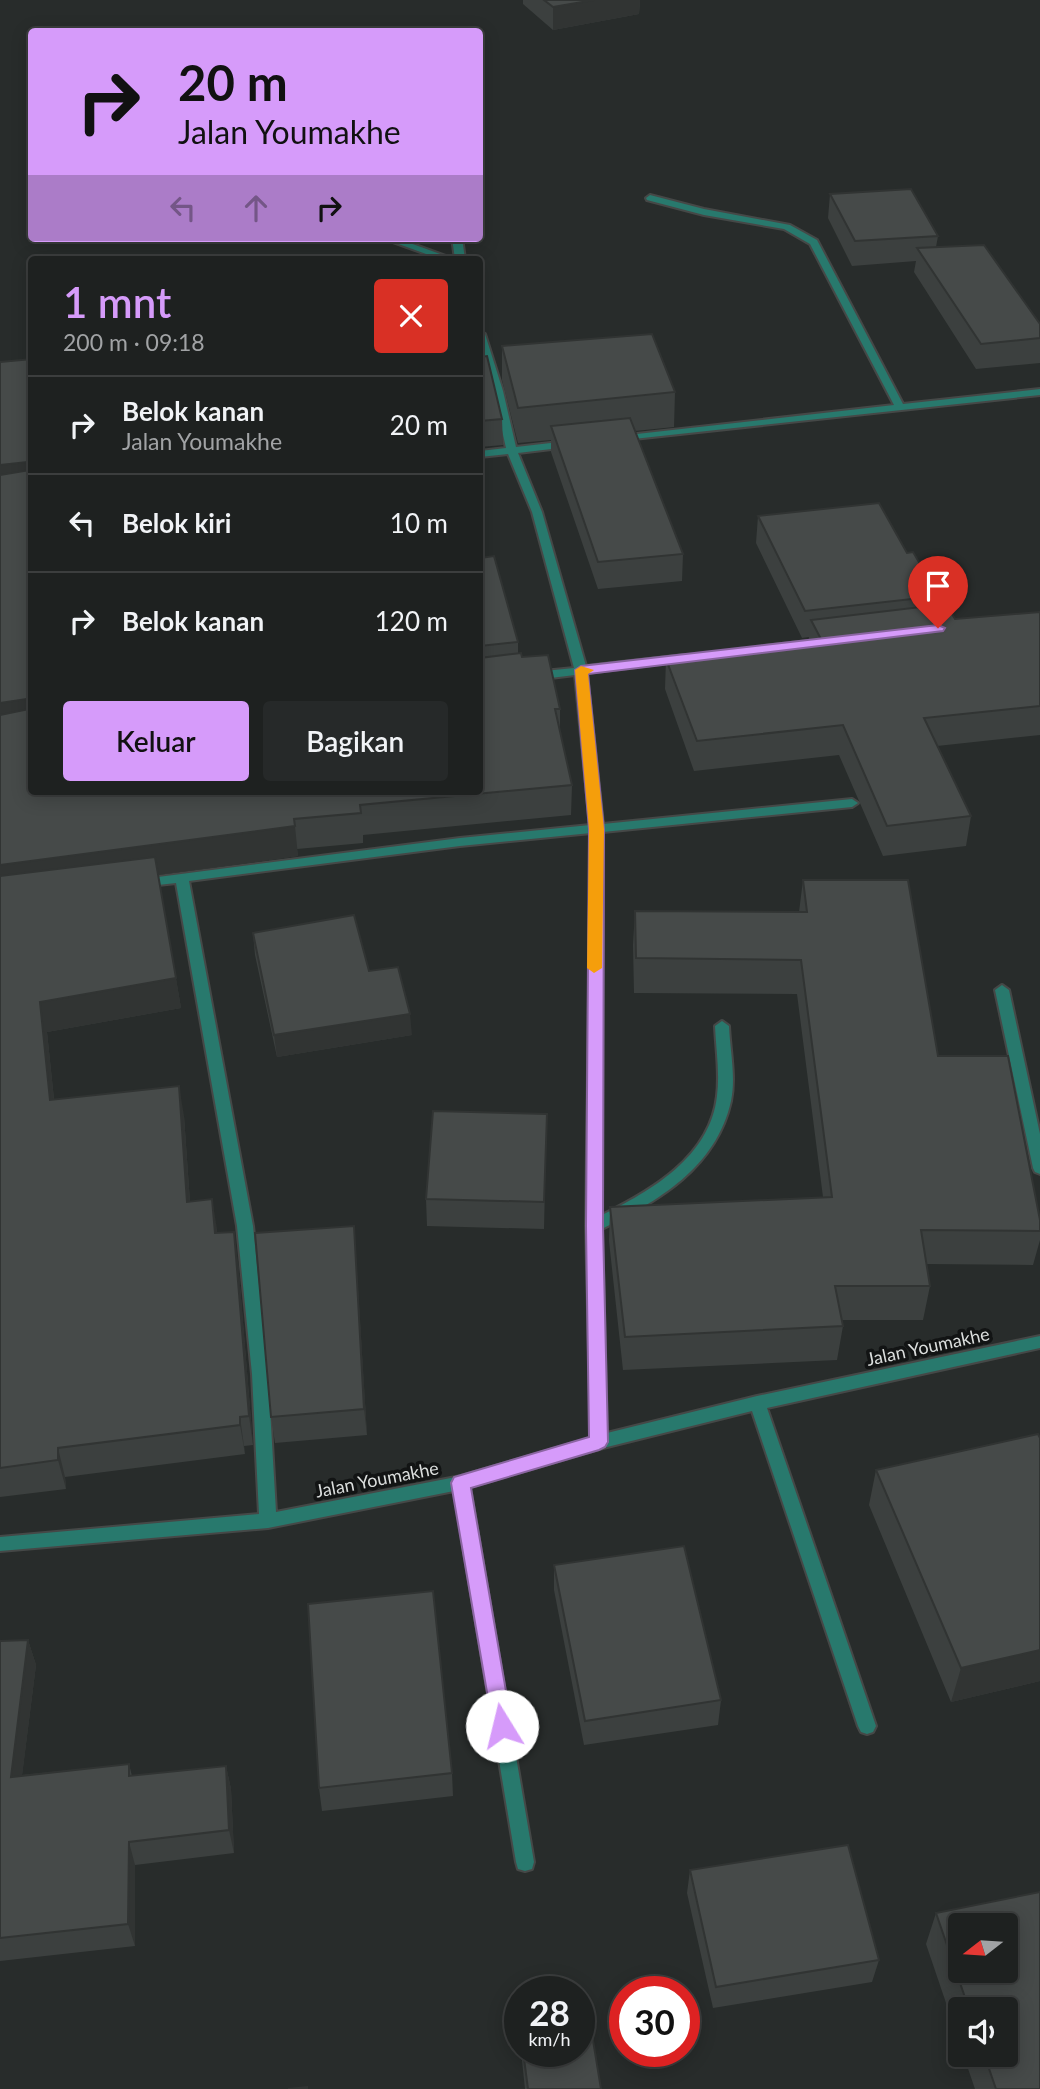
<!DOCTYPE html>
<html lang="id">
<head>
<meta charset="utf-8">
<style>
	:root { --surface:#1e2120; --page:#262929; --text:#f1f3f6; --muted:#a1a3a5; --line:#3c3e3e; --accent:#d69bfa }
	body { margin:0; font-family:Lato,sans-serif; background:var(--page); color:var(--text); height:100vh; display:flex; flex-direction:column; font-size:26px; white-space:nowrap }
	* { box-sizing:border-box; margin:0 }
	p { font-size:23px; color:var(--muted) }
	.icon { flex:none; width:38px; height:38px; fill:none; stroke:currentColor; stroke-width:2; stroke-linecap:round; stroke-linejoin:round }
	.map { position:relative; flex:1; overflow:hidden }
	.details { position:absolute; left:28px; top:256px; width:455px; height:539px; display:flex; flex-direction:column; background:var(--surface); border-radius:7px; box-shadow:0 4px 18px #0003,0 0 0 2px var(--line) }
	.details>* { flex:none }
	.top-card { position:absolute; left:28px; top:28px; width:455px; height:214px; border-radius:7px; box-shadow:0 4px 18px #0003,0 0 0 2px var(--line); background:#d69bfa; color:#111; overflow:hidden }
	.needle { width:46px; rotate:253deg }
	.fabs { position:absolute; left:948px; top:1913px; display:grid; gap:14px }
	.fabs a { display:grid; place-items:center; width:70px; height:70px; border-radius:7px; background:var(--surface); box-shadow:0 4px 18px #0003,0 0 0 2px var(--line); font-size:35px }
	.speed { position:absolute; left:504px; top:1976px; display:flex; gap:14px; font-size:35px; font-weight:700; text-align:center }
	.speed>* { display:grid; place-content:center; width:91px; height:91px; border-radius:50%; background:var(--surface); box-shadow:0 4px 18px #0003,0 0 0 2px var(--line); line-height:1 }
	.speed small { font-size:18px; font-weight:400 }
	.speed .limit { border:10px solid #d22; background:#fff; color:#111 }
	.pin { position:absolute; display:grid; place-items:center; width:60px; height:60px; color:#fff; margin:-72px -30px; border-radius:50% 50% 50% 0; rotate:-45deg; box-shadow:0 0 7px #0007 }
	.pin .icon { rotate:45deg }
	.me { position:absolute; width:77px; margin:-38px; rotate:351deg; stroke-linejoin:round; filter:drop-shadow(0 0 5px #0008) }
	.turn { display:flex; align-items:center; gap:24px; height:147px; padding:0 35px; font-size:32px }
	.turn .icon { width:91px; height:91px; stroke-width:2.5 }
	.turn b { display:block; font-size:49px; line-height:60px }
	.lanes { display:flex; align-items:center; height:66px; padding:0 35px; background:#0003; justify-content:center; gap:35px; direction:ltr }
	.lanes .off { opacity:.35 }
	.round { display:grid; place-items:center; flex:none; width:74px; height:74px; border-radius:7px; background:var(--page) }
	.head { display:flex; align-items:center; justify-content:space-between; height:119px; padding:0 35px }
	h1 { font-size:42px; font-weight:600; line-height:52px; color:var(--accent) }
	.button { display:flex; gap:14px; margin-top:auto; padding:14px 35px }
	.button a { flex:1; height:80px; border-radius:7px; background:var(--accent); color:#111; font-size:28px; font-weight:600; line-height:80px; text-align:center }
	.button a+a { background:var(--page); color:var(--text) }
	ul { padding:0; list-style:none }
	li { display:flex; align-items:center; gap:21px; height:98px; padding:0 35px; border-top:2px solid var(--line) }
	li div { flex:1 }
	li b { display:block; font-size:26px }
	li em { font-style:normal }
	.map>svg:first-child { display:block }
	.lines { fill:none; stroke-linecap:round; stroke-linejoin:round }
	.street-casing { stroke:#454847; stroke-width:4 }
	.street { fill:#28796d; fill-rule:evenodd }
	.wall { fill:#3c403f; fill-rule:evenodd }
	.shaded-wall { fill:#313433 }
	.building { fill:#464a49; stroke:#313433; stroke-width:2; fill-rule:evenodd }
	.route { fill:#d69bfa; stroke:#8b65a2; stroke-width:2 }
	.slow { fill:#f59e0b }
	.labels { text-anchor:middle; stroke-width:7; stroke-linejoin:round; paint-order:stroke }
	.street-label { font-size:18px; fill:#dbdedd; stroke:#121414 }
</style>
</head>
<body>
<div class="map">
<svg width="1040" height="2089" viewBox="0 0 1040 2089">
	<rect width="100%" height="100%" fill="#282c2b"/>
	<g class="lines">
		<!-- street casing -->
		<g class="street-casing">
			<path id="street" d="M650 195 704 209 790 225 817 240 903 404 1040 389V395L615 441V437L619 436 894 405 810 244 784 229 704 215 647 200 646 198Z
				M382 238H396L454 259H440Z
				M452 238H462L465 259H455Z
				M480 331 485 334 503 391 516 447 568 441 573 444 568 447 518 453 542 512 586 666 684 655 690 658 684 661 587 673 603 824 852 799 858 803 852 807 603 832 602 1215C651 1191 710 1157 717 1096 720 1073 716 1049 715 1026L722 1021 729 1026C730 1050 736 1077 731 1101 716 1168 658 1201 602 1229L607 1433 757 1396 1040 1336V1348L767 1408 876 1726 873 1732 867 1734 861 1732 858 1726 752 1411 599 1449 470 1487 534 1862 532 1869 525 1871 518 1869 516 1862 454 1491 268 1528 0 1551V1537L259 1514 252 1374 237 1226 176 883 140 887 133 883 135 880 460 838 590 825 575 675 534 680 528 676 534 672 574 668 532 512 508 454 480 457V451L506 448 493 391 480 348ZM591 833 586 1226 591 1438 461 1476 276 1512 268 1374 253 1226 189 881 460 846Z
				M827 639 833 642 831 644 763 652 757 649 763 646Z
				M1002 985 1009 990 1040 1134V1174L1035 1172 1033 1168 995 990Z"/>
		</g>
		<!-- street -->
		<use href="#street" class="street"/>
	</g>
	<!-- wall -->
	<path class="wall" d="M523 0H640L639 14 553 30 523 4Z
		M830 194 938 236 936 247 1040 324V363L976 369 914 272 916 261 852 266 828 218Z
		M502 346 675 392 674 427 635 431 683 554 682 581 598 589 551 452V440L518 443 502 380Z
		M480 357 502 419 503 445 480 447Z
		M32 359V791H480V558L518 642V654L522 657 560 709V731L572 785 571 815 363 835V843L297 849 298 856 158 875 181 1008 47 1032 54 1099 184 1116 190 1202 217 1233 238 1261 253 1445 244 1446 245 1454 65 1477 66 1489 0 1497V362Z
		M758 516 907 553 939 596 938 605 955 619 1040 612V735L937 746 971 816 966 846 883 856 839 755 694 771 665 689 666 659 808 644 809 637 802 638 756 543Z
		M803 880 938 1056 1040 1220V1240L1033 1265 926 1264 930 1286 923 1320H842L843 1326 837 1360 623 1370 609 1241 610 1207 823 1197 797 994 634 993 633 945 635 911 799 912Z
		M253 933 369 971 412 1035 277 1057 255 955Z
		M546 1141 544 1229 427 1226 426 1199Z
		M354 1226 367 1435 275 1443 271 1417Z
		M1040 1438V1681L951 1702 869 1505 876 1470Z
		M554 1565 721 1700 718 1725 584 1745 554 1590Z
		M28 1640 36 1665 22 1775 129 1764 132 1776 226 1766 231 1789 234 1853 135 1865V1946L0 1961V1641Z
		M452 1773 453 1796 322 1811 319 1788Z
		M690 1870 879 1960 872 1982 713 2008 687 1893Z
		M1040 1892V2089H975L963 2054H1006V2009H961V2047L926 1944 936 1913ZM961 1925H1006V1970H961Z
		M521 2051H579L601 2089H525Z"/>
	<!-- shaded-wall -->
	<path class="shaded-wall" d="M594 0H640L639 14 553 30V7Z
		M27 462 32 490 0 494V465Z
		M26 699 32 728 0 733V703Z
		M295 826 298 856 0 896V865Z
		M176 978 181 1008 47 1032 57 1129 50 1100 40 1002Z
		M410 1014 412 1035 277 1057 274 1035Z
		M179 1086 184 1116 192 1232 187 1202Z
		M212 1199 217 1229 219 1263 215 1233Z
		M354 1226 356 1253 367 1435 364 1409Z
		M234 1232 238 1261 253 1445 249 1416Z
		M240 1417 244 1446 245 1454 240 1425Z
		M58 1448 65 1477 66 1489 58 1460Z
		M28 1640 36 1665 19 1800 11 1777Z
		M1040 1650V1681L951 1702 961 1668Z
		M226 1766 231 1789 234 1853 229 1830Z
		M129 1842 135 1865V1946L128 1924Z"/>
	<!-- building -->
	<path class="building" d="M544 0H594L553 7Z
		M911 189 938 236 855 241 830 194Z
		M984 245 1040 324V338L981 344 917 248Z
		M652 334 675 392 518 408 502 346Z
		M487 356 502 419 480 421V357Z
		M32 359V791H480V658L521 653 522 657 548 655 560 709H555L572 785 360 805 361 813 294 819 295 826 0 865V715L29 709 26 699 0 703V475L30 470 27 462 0 465V362Z
		M630 418 683 554 598 562 551 426Z
		M879 503 907 553 913 552 939 596 805 611 758 516Z
		M494 556 518 642 480 646V558Z
		M946 604 955 619 1040 612V706L924 718 971 816 887 826 843 725 697 741 666 659 823 643 811 620Z
		M155 857 176 978 40 1002 50 1100 179 1086 187 1202 212 1199 215 1233 234 1232 249 1416 240 1417V1425L58 1448V1460L0 1468V876Z
		M803 880H908L938 1056H1008L1040 1220V1231L921 1230 930 1286H835L843 1326 625 1337 610 1207 832 1197 801 960 636 958 635 911 807 912Z
		M354 915 369 971 398 967 410 1014 274 1035 253 933Z
		M433 1111 547 1114 544 1202 426 1199Z
		M354 1226 364 1409 271 1417 255 1233Z
		M1038 1434 1040 1438V1650L961 1668 876 1470Z
		M684 1546 721 1700 585 1721 554 1565Z
		M433 1591 452 1773 319 1788 308 1604Z
		M28 1640 11 1777 129 1764V1776L226 1766 229 1830 129 1842 128 1924 0 1938V1641Z
		M848 1845 879 1960 716 1987 690 1870Z
		M1040 1892V2089H996L984 2054H1006V2009H969L936 1913ZM961 1925H1006V1970H961Z
		M590 2022 601 2089H528L523 2051H579V2023Z
		M307 2087V2089H288Z"/>
	<!-- route -->
	<path class="route" d="M938 625 945 628 943 631 588 674 604 829 603 1226 608 1442 605 1447 599 1450 471 1488 512 1726 509 1733 502 1736 494 1733 451 1483 454 1477 461 1475 589 1437 586 1226 589 829 575 670 581 666Z"/>
	<!-- slow -->
	<path class="slow" d="M581 666 594 670 588 674 604 829 602 968 594 973 587 968 589 829 575 670Z"/>
	<g class="labels">
		<!-- street labels -->
		<g class="street-label">
			<text transform="translate(928 1347) rotate(-12)" y="6">Jalan Youmakhe</text>
			<text transform="translate(377 1480) rotate(-11)" y="6">Jalan Youmakhe</text>
		</g>
	</g>
</svg>
<div class="fabs">
<a><svg class="needle" viewBox="-14 -14 28 28"><path d="M0-13l5 13h-10z" fill="#e53935"/><path d="M0 13l5-13h-10z" fill="#a1a3a5"/></svg></a>
<a><svg class="icon" aria-label="sound" viewBox="0 0 24 24"><path d="M4 9h4l5-4v14l-5-4H4zM17 9q2 3 0 6"/></svg></a>
</div>
<div class="speed"><div>28<small>km/h</small></div><div class="limit">30</div></div>
<div class="pin" style="left:938px;top:628px;background:#d93025"><svg class="icon" aria-label="arrive" viewBox="0 0 24 24"><path d="M6 21V4h12l-3 4 3 4H6"/></svg></div>
<svg class="me" style="left:502px;top:1726px" viewBox="-20 -20 40 40"><circle r="19" fill="#fff"/><path d="M0-13L10 11 0 6-10 11z" fill="#d69bfa"/></svg>
<div class="top-card">
<div class="turn"><svg class="icon" aria-label="right" viewBox="0 0 24 24"><path d="M7 20v-9h11M14 6l5 5-5 5"/></svg><div><b>20 m</b>Jalan Youmakhe</div></div>
<div class="lanes"><svg class="icon off" aria-label="left" viewBox="0 0 24 24"><path d="M17 20v-9H6M10 6l-5 5 5 5"/></svg><svg class="icon off" aria-label="ahead" viewBox="0 0 24 24"><path d="M12 20V5M6 11l6-6 6 6"/></svg><svg class="icon" aria-label="right" viewBox="0 0 24 24"><path d="M7 20v-9h11M14 6l5 5-5 5"/></svg></div>
</div>
<section class="details">
<div class="head"><div><h1>1 mnt</h1><p>200 m · 09:18</p></div><a class="round" style="background:#d93025;color:#fff"><svg class="icon" aria-label="close" viewBox="0 0 24 24"><path d="M6 6l12 12M18 6L6 18"/></svg></a></div>
<ul>
<li><svg class="icon" aria-label="right" viewBox="0 0 24 24"><path d="M7 20v-9h11M14 6l5 5-5 5"/></svg><div><b>Belok kanan</b><p>Jalan Youmakhe</p></div><em>20 m</em></li>
<li><svg class="icon" aria-label="left" viewBox="0 0 24 24"><path d="M17 20v-9H6M10 6l-5 5 5 5"/></svg><div><b>Belok kiri</b></div><em>10 m</em></li>
<li><svg class="icon" aria-label="right" viewBox="0 0 24 24"><path d="M7 20v-9h11M14 6l5 5-5 5"/></svg><div><b>Belok kanan</b></div><em>120 m</em></li>
</ul>
<div class="button"><a>Keluar</a><a>Bagikan</a></div>
</section>
</div>
</body>
</html>
